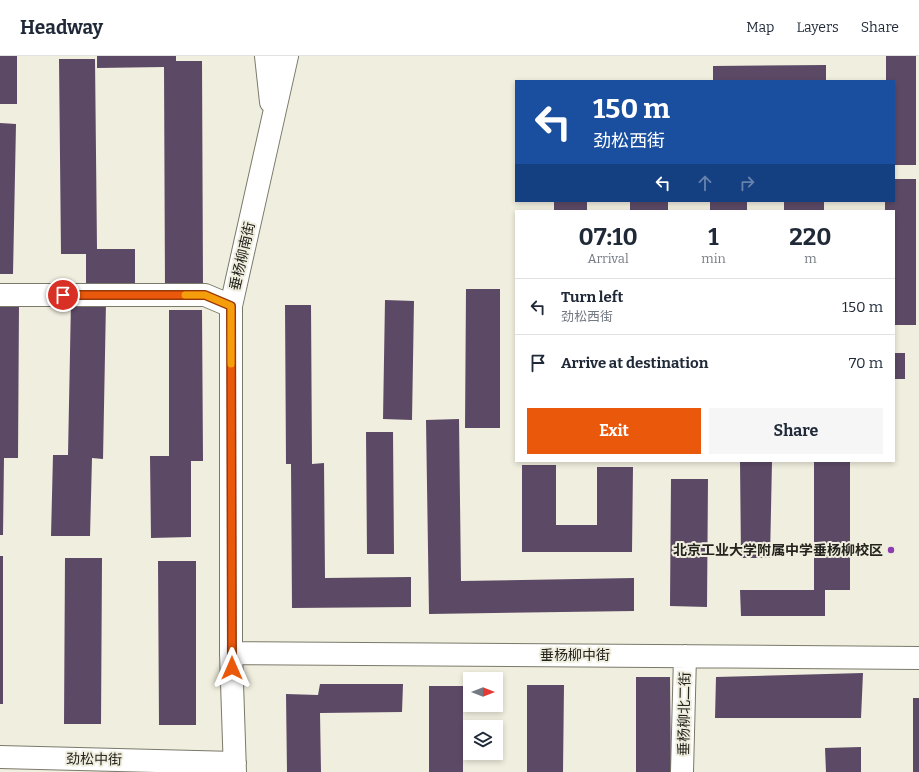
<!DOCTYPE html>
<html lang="en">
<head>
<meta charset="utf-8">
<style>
	:root { --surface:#fff; --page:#f6f6f7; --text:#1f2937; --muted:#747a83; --line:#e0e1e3; --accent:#ea580c }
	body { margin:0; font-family:Bitter,"Noto Sans SC",serif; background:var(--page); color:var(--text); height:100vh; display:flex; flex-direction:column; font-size:15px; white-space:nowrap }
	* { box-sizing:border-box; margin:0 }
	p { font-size:13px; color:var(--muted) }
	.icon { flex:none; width:22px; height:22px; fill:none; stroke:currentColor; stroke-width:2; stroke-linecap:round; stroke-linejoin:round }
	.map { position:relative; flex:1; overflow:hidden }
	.panel { position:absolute; left:515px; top:154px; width:380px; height:252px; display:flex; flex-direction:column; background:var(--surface); border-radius:0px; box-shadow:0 2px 6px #0003 }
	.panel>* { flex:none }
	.top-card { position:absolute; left:515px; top:24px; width:380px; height:122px; border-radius:0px; box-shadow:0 2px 6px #0003; background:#1a4fa0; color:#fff; overflow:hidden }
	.needle { width:26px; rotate:90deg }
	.buttons { position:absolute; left:463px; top:616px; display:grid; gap:8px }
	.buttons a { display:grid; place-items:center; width:40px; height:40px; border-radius:0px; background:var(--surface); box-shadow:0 2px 6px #0003; font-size:20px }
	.pin { position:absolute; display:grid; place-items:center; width:34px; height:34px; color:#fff; margin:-17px; border:2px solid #fff; border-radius:50%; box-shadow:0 1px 4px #0007 }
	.me { position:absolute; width:44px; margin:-22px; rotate:0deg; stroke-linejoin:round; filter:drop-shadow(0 0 3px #0008) }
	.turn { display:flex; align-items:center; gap:14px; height:84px; padding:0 12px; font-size:18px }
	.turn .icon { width:52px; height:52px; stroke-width:2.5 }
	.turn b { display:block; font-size:28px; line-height:34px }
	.lanes { display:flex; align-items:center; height:38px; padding:0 12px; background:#0003; justify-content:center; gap:20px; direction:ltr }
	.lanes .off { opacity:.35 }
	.eta { display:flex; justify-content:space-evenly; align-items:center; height:68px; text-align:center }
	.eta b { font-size:24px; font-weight:700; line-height:28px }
	.action { display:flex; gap:8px; margin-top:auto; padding:8px 12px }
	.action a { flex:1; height:46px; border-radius:0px; background:var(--accent); color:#fff; font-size:16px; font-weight:700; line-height:46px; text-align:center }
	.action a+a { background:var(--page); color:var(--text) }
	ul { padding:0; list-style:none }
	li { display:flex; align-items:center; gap:12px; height:56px; padding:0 12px; border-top:1px solid var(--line) }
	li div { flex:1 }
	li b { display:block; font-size:15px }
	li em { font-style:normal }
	header { display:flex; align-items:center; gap:24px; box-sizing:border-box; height:56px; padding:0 20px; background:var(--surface); border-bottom:1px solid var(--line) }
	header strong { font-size:19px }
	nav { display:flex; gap:22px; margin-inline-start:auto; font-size:14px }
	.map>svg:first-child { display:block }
	.building { fill:#5c4966 }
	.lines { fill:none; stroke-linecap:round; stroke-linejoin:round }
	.minor-casing { stroke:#7b796a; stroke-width:24 }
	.minor { stroke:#fff; stroke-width:22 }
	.route-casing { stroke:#983908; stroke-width:10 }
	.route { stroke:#ea580c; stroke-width:7 }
	.slow { stroke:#f59e0b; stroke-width:7 }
	.poi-dot { fill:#8c3eae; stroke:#f0eede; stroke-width:1.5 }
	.labels { text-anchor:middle; stroke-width:4; stroke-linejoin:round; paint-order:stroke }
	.street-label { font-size:14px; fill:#24231d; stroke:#f0eede }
	.poi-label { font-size:14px; font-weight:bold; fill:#24231d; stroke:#f0eede; text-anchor:end }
</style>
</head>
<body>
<header>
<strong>Headway</strong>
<nav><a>Map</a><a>Layers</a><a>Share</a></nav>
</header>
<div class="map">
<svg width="919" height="716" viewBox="0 0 919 716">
	<rect width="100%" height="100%" fill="#f0eede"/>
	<!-- building -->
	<path class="building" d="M0 0H17V48H0Z
		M97 0H176V5H202L203 230 165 231 164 11 97 12Z
		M886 0H916V109H894V25H886Z
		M59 3H95L97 193H135V228H86V198H61Z
		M826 9V25H713V10Z
		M0 67 16 68 13 218H0Z
		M894 123H916V269H894V155H885V145H894Z
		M554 145H587V155H554Z
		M630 145H668V155H630Z
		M710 145H747V155H710Z
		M784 145H824V155H784Z
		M466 233H500V372H465Z
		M385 244 414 245 412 364 383 363Z
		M71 245 106 246 103 403 92 402 90 480H51L53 399H68Z
		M0 247H19L18 402H4L3 479H0Z
		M285 249H311L312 408 324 407 325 522 411 521V551L292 552 291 408H286Z
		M169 254H202L203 405H191V481L151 482 150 400H169Z
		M894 297H905V323H894Z
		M459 363 461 525 634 522V555L429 558 426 364Z
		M366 376H393L394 498H367Z
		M740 405H772L770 502H741Z
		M814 405H850V534H825V560H741L740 534H814Z
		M522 409H556V469H597V411H633L632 496H522Z
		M671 423H708L707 551 670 550Z
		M0 500H3V648H0Z
		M65 502H102L101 668H64Z
		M158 505H196V669H159Z
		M863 617 861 662H715L716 621Z
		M636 621H670L671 716H636Z
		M320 628H403L402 656 320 657 321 716H287L286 638 318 639Z
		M527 629H564L563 716H527Z
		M429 630H463V716H429Z
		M913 642H919V716H913Z
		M861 691V716H826L825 692Z"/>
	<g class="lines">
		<!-- minor casing -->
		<g class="minor-casing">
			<path id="minor" d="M266 0 271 46
				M0 239H205L231 250
				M231 597 919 602
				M0 701 235 707
				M235 716 231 597V250L287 0
				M682 716 685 600"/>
		</g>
		<!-- minor -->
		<use href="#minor" class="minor"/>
	</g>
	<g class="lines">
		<!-- route casing -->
		<g class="route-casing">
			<path id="route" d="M63 239H205L231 250 232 612"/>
		</g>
		<!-- route -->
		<use href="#route" class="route"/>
		<!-- slow -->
		<path class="slow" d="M185 239H205L231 250V308"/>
	</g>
	<!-- markers -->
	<circle class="poi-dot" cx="891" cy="494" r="4"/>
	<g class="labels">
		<!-- street labels -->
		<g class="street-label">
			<text transform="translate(242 200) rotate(-77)" y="5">垂杨柳南街</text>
			<text x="575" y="604">垂杨柳中街</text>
			<text transform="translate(684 658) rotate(-89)" y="5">垂杨柳北二街</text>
			<text transform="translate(94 703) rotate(1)" y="5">劲松中街</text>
		</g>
		<!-- poi labels -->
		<g class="poi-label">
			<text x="883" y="499">北京工业大学附属中学垂杨柳校区</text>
		</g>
	</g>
</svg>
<div class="buttons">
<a><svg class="needle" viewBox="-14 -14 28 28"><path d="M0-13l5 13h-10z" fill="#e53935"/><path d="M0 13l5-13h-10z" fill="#747a83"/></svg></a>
<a><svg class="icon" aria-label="layers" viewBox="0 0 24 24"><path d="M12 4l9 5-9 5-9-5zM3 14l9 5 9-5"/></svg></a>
</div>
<div class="pin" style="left:63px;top:239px;background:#d93025"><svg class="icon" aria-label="arrive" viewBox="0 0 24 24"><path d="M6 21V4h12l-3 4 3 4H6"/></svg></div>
<svg class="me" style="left:232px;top:612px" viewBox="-20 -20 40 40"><path d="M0-17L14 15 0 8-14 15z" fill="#ea580c" stroke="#fff" stroke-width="4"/></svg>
<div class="top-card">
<div class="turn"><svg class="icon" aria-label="left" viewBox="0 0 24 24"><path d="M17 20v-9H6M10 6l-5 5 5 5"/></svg><div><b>150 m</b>劲松西街</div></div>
<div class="lanes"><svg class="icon" aria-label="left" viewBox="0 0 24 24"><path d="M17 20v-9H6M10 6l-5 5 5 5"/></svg><svg class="icon off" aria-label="ahead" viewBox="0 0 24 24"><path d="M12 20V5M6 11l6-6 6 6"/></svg><svg class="icon off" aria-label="right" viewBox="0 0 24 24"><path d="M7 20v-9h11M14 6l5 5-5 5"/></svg></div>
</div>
<section class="panel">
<div class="eta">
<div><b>07:10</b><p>Arrival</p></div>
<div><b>1</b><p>min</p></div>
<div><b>220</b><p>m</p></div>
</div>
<ul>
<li><svg class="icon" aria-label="left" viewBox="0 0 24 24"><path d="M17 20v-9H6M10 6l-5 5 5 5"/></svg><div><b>Turn left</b><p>劲松西街</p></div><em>150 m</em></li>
<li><svg class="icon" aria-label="arrive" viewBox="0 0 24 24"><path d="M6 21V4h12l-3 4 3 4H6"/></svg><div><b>Arrive at destination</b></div><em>70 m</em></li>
</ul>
<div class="action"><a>Exit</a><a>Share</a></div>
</section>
</div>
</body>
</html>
